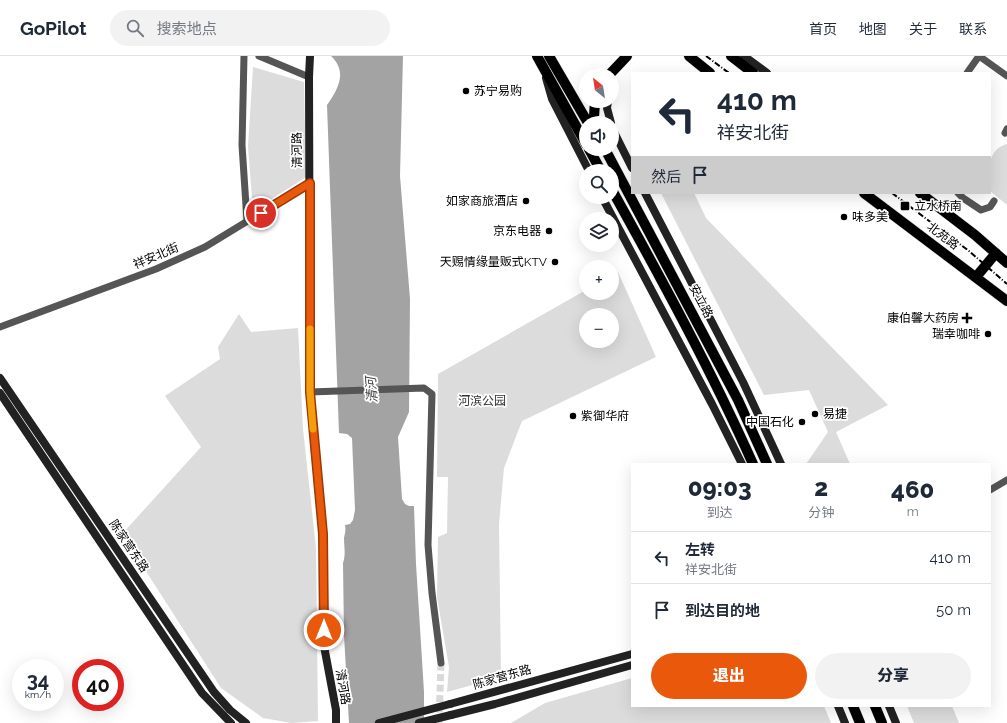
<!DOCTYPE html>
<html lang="zh">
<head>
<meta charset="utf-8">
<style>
	:root { --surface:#fff; --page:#f2f2f3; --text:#1f2937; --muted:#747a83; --line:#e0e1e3; --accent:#ea580c }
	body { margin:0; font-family:Raleway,"Noto Sans SC",sans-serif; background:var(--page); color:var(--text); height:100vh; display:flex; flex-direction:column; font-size:15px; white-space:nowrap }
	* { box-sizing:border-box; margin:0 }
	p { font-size:13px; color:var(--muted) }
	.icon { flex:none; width:22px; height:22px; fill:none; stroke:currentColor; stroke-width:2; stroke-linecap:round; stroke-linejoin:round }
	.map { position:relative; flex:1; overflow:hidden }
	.sheet { position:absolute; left:631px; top:407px; width:360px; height:244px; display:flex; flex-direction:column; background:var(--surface); border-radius:0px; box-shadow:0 4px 16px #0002 }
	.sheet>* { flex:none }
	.top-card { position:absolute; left:631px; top:16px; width:360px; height:122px; border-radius:0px; box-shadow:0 4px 16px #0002; background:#fff; color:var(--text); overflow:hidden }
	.needle { width:26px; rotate:330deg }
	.fabs { position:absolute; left:579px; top:12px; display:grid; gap:8px }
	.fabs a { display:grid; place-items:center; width:40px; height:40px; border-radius:50%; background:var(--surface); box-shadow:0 4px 16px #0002; font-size:20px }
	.speed { position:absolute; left:12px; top:603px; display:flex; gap:8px; font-size:20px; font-weight:700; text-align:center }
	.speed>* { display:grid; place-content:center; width:52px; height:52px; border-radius:50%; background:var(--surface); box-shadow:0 4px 16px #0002; line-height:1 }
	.speed small { font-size:10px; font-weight:400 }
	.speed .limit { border:6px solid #d22; background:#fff; color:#111 }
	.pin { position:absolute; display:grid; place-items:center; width:34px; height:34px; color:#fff; margin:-17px; border:2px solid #fff; border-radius:50%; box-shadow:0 1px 4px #0007 }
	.me { position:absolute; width:44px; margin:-22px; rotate:0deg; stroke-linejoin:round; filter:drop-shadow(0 0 3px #0008) }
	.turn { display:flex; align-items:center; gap:14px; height:84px; padding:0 20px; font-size:18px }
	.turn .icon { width:52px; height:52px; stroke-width:2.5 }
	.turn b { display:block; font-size:28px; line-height:34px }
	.then { display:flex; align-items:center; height:38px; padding:0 20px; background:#0003; gap:8px; font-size:15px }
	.eta { display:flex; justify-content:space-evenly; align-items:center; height:68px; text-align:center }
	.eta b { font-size:24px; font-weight:800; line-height:28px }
	.primary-button { display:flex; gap:8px; margin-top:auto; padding:8px 20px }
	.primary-button a { flex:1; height:46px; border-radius:24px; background:var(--accent); color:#fff; font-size:16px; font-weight:800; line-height:46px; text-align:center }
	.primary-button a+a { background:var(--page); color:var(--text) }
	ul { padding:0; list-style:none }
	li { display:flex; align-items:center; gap:12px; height:52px; padding:0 20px; border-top:1px solid var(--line) }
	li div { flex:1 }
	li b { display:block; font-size:15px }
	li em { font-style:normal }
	header { display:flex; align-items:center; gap:24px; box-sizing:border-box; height:56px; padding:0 20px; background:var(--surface); border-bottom:1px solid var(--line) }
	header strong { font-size:19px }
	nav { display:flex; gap:22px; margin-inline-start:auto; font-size:14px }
	.search { width:280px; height:36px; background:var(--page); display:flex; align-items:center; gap:10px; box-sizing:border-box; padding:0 14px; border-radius:22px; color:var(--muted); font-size:15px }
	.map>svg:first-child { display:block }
	.green { fill:#dcdcdc; fill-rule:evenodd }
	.water { fill:#a3a3a3 }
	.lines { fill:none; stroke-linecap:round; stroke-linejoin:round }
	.street-tunnel { stroke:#d9d9d9; stroke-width:7; stroke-dasharray:7 3.5; stroke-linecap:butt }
	.primary-casing { stroke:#dbdbdb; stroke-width:11 }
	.street { stroke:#555; stroke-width:7 }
	.secondary { stroke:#222; stroke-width:8 }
	.primary { stroke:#000; stroke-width:10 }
	.rail { stroke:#000; stroke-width:2; stroke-dasharray:6 2 1 2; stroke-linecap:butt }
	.secondary-bridge { stroke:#222; stroke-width:8 }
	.route-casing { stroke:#983908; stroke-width:10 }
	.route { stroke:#ea580c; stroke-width:7 }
	.slow { stroke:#f59e0b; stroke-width:7 }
	.poi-dot { fill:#000; stroke:#fff; stroke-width:1.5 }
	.labels { text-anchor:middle; stroke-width:3.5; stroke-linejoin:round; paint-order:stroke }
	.poi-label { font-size:12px; fill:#000; stroke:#fff; text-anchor:end }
	.street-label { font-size:12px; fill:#000; stroke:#fff }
	.park-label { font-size:12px; fill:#333; stroke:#fff }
	.water-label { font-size:13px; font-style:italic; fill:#444; stroke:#fff }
</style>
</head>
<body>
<header>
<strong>GoPilot</strong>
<div class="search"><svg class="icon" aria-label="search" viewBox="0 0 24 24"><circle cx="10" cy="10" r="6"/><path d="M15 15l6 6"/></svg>搜索地点</div>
<nav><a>首页</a><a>地图</a><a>关于</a><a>联系</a></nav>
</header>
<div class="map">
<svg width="1007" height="667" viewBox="0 0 1007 667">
	<rect width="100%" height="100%" fill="#fff"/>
	<!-- green -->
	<path class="green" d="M253 11 304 26 306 121 253 155 248 90Z
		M1007 88V149L990 135C990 117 985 94 1007 88Z
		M661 137H694L706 162 888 349 836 376 850 408H806L828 376 809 334 764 339Z
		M618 216 656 301 522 365 504 412 499 468 501 621 447 636 449 611 437 541 438 481 447 477 448 421H437L438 318 586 234V237H612V220ZM586 259H612V285H586Z
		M239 258 251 276 298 272 303 373 316 492 318 665 291 667 263 662 221 632 122 478 201 391 165 340 220 303 218 291Z
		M632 622V650H824L831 667H511L545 647Z
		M907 650H952L959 667H914Z"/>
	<!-- water -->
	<path class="water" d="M331 0H403L400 120 410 243 409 356 398 381 402 443 405 448 409 450H414L416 508 424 636V667H349L344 579 343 507C346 498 344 491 344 482 345 477 346 474 345 469L350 468 353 464 355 454 352 382 347 378 339 377 327 49C338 33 348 16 331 0Z"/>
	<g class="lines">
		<!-- street-tunnel -->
		<path class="street-tunnel" d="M439 667 441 607"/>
		<!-- primary casing -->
		<g class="primary-casing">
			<path id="primary" d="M537 0 586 88
				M549 0 588 67
				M689 0 710 17
				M731 0 753 17
				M609 19 627 0
				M595 45 594 61 597 67
				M589 93 601 115
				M605 93 738 344 767 408
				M612 134C662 224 711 314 753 408
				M864 137 1007 245
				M920 137 975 179 1007 207
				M976 221 996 197
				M853 650 860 667
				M875 650 882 667"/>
		</g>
		<!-- street -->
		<path class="street" d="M244 0 242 89 247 165
			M259 0 309 21
			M979 0 1007 20
			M967 17 979 0
			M1005 77 1007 73
			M958 137 963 142 981 154 990 151 994 145
			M0 271 156 213 205 191 310 127
			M310 336 424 332 432 338 428 489 432 537 441 607
			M990 434 1007 424"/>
		<!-- secondary -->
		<path class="secondary" d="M310 0 309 21 310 336 323 478 324 590 336 654V667
			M744 0 767 17
			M546 22 552 43 589 115
			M608 45 607 52 611 67
			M612 72 632 112
			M645 137 743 326 781 408
			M602 141 712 348 742 408
			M0 322 214 636 230 654 246 667
			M0 337 202 637 231 667
			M450 648 632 598
			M838 650 845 667
			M889 650 896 667
			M451 659 495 648 632 609"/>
		<!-- primary -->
		<use href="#primary" class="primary"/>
		<!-- rail -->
		<path class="rail" d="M706 0 729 17
			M892 137 969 195 1007 228"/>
		<!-- secondary-bridge -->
		<path class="secondary-bridge" d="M379 667 450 648
			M419 667 451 659"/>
	</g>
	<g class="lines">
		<!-- route casing -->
		<g class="route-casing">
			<path id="route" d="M261 157 310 127V336L323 478 324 574"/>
		</g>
		<!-- route -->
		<use href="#route" class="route"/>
		<!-- slow -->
		<path class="slow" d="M310 273V336L313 373"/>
	</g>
	<!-- markers -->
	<g class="poi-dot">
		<circle cx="466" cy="35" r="4"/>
		<circle cx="526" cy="145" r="4"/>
		<rect x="900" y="145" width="10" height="10" rx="2"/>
		<circle cx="844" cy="161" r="4"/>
		<circle cx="549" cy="175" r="4"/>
		<circle cx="555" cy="206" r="4"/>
		<path d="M965 256h4v4h4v4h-4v4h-4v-4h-4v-4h4z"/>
		<circle cx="988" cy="278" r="4"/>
		<circle cx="815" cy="358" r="4"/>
		<circle cx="573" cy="360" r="4"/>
		<circle cx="802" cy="366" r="4"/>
	</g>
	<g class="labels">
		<!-- poi labels -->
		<g class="poi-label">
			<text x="474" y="39" text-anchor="start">苏宁易购</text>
			<text x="518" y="149">如家商旅酒店</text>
			<text x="914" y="154" text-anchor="start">立水桥南</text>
			<text x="852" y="165" text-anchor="start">味多美</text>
			<text x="541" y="179">京东电器</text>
			<text x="547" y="210">天赐情缘量贩式KTV</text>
			<text x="959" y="266">康伯馨大药房</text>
			<text x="980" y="282">瑞幸咖啡</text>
			<text x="823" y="362" text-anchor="start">易捷</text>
			<text x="581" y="364" text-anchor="start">紫御华府</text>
			<text x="794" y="370">中国石化</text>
		</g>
		<!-- street labels -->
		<g class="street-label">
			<text transform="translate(297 94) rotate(-91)" y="4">清河路</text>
			<text transform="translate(943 180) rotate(37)" y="4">北苑路</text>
			<text transform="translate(156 200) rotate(-23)" y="4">祥安北街</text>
			<text transform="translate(701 245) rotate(62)" y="4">安立路</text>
			<text transform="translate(129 490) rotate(56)" y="4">陈家营东路</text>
			<text transform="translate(502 621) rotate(-16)" y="4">陈家营东路</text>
			<text transform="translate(343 631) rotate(80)" y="4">清河路</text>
		</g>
		<!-- park labels -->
		<g class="park-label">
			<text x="482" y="349">河滨公园</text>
		</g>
		<!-- water labels -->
		<g class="water-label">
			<text transform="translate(371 334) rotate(-94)" y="5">清河</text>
		</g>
	</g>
</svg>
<div class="fabs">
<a><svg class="needle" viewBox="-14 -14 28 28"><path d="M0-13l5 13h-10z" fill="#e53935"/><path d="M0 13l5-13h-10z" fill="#747a83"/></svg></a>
<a><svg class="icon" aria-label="sound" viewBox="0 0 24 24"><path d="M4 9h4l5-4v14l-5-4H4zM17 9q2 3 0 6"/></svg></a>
<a><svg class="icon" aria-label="search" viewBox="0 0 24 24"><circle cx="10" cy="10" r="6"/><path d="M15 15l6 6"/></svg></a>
<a><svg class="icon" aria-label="layers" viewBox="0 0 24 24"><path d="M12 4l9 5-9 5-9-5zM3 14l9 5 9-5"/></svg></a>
<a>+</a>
<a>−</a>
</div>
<div class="speed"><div>34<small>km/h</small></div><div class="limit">40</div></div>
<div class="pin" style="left:261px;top:157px;background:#d93025"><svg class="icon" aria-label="arrive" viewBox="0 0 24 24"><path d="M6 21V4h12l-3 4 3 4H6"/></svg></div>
<svg class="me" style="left:324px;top:574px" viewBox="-20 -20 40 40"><circle r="17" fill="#ea580c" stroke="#fff" stroke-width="3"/><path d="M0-11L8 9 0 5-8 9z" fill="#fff"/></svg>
<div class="top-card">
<div class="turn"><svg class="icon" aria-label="left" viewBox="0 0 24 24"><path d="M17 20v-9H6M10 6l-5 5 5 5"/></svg><div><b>410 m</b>祥安北街</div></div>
<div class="then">然后<svg class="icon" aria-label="arrive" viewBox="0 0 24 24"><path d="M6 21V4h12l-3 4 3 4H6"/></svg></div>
</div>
<section class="sheet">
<div class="eta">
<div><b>09:03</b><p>到达</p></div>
<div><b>2</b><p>分钟</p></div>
<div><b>460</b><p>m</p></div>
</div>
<ul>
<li><svg class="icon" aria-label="left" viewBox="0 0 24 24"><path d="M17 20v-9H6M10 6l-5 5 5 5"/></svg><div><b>左转</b><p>祥安北街</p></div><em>410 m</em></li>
<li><svg class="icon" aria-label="arrive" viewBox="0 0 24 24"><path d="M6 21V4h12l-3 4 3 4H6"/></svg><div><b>到达目的地</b></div><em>50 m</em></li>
</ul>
<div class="primary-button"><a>退出</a><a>分享</a></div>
</section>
</div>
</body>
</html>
